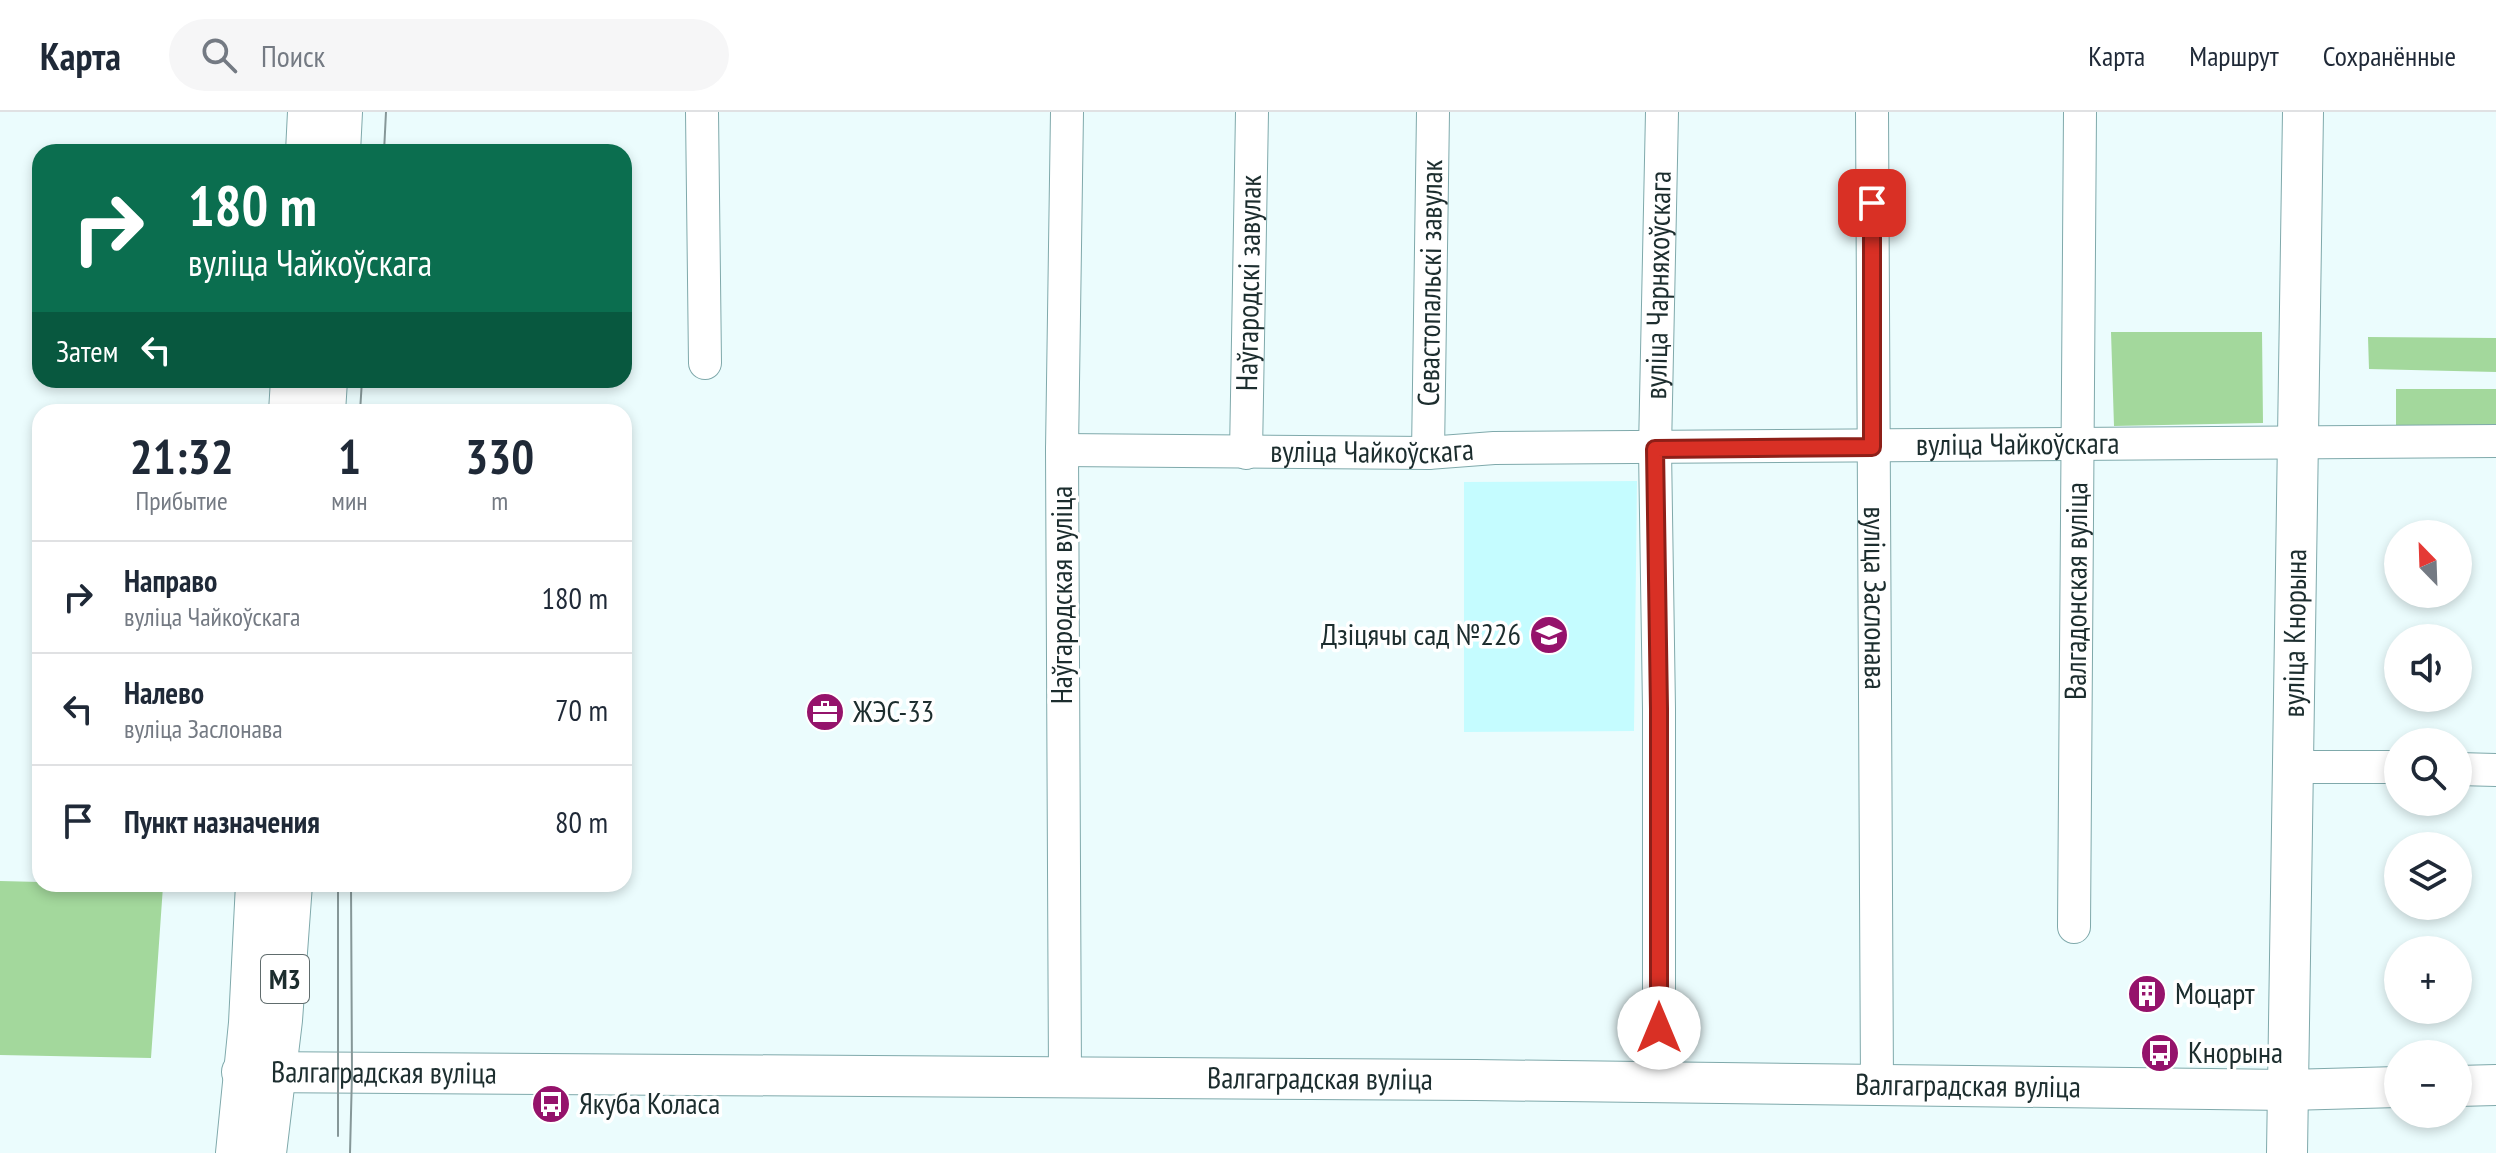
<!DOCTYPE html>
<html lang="ru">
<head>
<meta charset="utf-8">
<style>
	:root { --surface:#fff; --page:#f6f6f7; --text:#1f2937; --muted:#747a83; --line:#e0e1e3 }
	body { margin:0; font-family:"PT Sans Narrow",sans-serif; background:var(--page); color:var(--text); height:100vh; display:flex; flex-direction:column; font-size:30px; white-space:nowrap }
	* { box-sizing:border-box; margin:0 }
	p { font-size:26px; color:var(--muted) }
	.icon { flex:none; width:44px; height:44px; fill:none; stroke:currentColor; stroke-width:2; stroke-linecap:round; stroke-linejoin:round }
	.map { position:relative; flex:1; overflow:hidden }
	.panel { position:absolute; left:32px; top:292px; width:600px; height:488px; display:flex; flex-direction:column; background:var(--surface); border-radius:24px; box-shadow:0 4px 12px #0003 }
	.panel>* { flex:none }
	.banner { position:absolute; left:32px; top:32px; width:600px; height:244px; border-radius:24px; box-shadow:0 4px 12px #0003; background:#0b6e4f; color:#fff; overflow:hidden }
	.needle { width:52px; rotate:337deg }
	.buttons { position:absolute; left:2384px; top:408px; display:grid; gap:16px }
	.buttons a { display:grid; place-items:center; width:88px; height:88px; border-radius:50%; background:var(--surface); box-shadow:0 4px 12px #0003; font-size:40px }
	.pin { position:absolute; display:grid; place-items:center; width:68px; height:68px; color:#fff; margin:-34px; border-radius:16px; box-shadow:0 4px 12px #0006 }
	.me { position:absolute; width:88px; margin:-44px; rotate:0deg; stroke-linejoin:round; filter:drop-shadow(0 0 6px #0008) }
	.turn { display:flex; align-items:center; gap:28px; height:168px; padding:0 24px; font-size:36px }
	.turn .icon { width:104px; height:104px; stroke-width:2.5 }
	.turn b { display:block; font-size:56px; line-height:68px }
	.then { display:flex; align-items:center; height:76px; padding:0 24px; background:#0003; gap:16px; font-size:30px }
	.eta { display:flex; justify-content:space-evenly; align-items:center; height:136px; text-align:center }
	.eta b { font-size:48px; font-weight:800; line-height:56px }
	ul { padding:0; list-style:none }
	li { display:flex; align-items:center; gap:24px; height:112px; padding:0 24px; border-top:2px solid var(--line) }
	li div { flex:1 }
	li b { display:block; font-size:30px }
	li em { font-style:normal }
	header { display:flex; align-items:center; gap:48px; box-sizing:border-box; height:112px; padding:0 40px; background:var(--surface); border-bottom:2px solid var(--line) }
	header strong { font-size:38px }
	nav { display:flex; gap:44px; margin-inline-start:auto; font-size:28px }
	.search { width:560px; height:72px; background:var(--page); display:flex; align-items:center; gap:20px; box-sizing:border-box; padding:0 28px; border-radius:44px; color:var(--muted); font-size:30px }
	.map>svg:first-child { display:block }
	.built { fill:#c5fcff }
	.green { fill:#a3d89c }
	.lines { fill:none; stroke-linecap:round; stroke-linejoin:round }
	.minor-casing { stroke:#7fa9ab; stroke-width:34 }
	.major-casing { stroke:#7fa9ab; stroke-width:42 }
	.minor { stroke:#fff; stroke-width:32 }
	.major { stroke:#fff; stroke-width:40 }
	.tram { stroke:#869798; stroke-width:2 }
	.route-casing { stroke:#8d1f18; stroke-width:20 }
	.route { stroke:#d93025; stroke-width:14 }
	.labels { text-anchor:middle; stroke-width:7; stroke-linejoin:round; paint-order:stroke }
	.shield { fill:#fff; stroke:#606c6d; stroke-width:2 }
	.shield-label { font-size:28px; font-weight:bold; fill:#1c2d2e }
	.street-label { font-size:30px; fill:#1c2d2e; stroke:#fff }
	.poi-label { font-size:30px; fill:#1c2d2e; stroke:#fff; text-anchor:start }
</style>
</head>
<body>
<header>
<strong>Карта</strong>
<div class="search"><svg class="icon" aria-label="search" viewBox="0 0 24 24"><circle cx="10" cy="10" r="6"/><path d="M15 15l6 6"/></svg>Поиск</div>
<nav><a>Карта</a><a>Маршрут</a><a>Сохранённые</a></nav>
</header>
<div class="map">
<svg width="2496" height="1041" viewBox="0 0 2496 1041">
	<rect width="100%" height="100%" fill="#ebfcfd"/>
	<!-- built -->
	<path class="built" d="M1637 369 1634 619 1464 620V370Z"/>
	<!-- green -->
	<path class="green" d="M2111 220H2262L2263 311 2114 314Z
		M2368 225 2496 226V260L2369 257Z
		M2396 277H2496V318L2396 315Z
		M0 769 40 770V772L163 774 151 946 0 943Z"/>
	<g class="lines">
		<!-- minor casing -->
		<g class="minor-casing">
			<g id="minor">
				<path d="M702 0 705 251"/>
				<path id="s1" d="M1872 0 1877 974"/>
				<path id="s2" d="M1062 338 1428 341 1494 336 2496 329"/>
				<path id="s3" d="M1246 341 1252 0"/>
				<path id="s4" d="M1428 341 1433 0"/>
				<path d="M2293 655H2398"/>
				<path d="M2458 657 2496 658"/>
				<path id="s5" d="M2074 815 2080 0"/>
				<path d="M1065 966 1062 338 1067 0"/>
				<path id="s6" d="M1659 971V597L1655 337 1662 0"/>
			</g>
		</g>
		<!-- major casing -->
		<g class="major-casing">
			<g id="major">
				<path d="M306 40 308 0"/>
				<path d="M340 40 342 0"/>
				<path d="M289 300 291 268"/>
				<path d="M325 300 327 268"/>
				<path id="s7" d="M242 960 1475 968 2288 978 2398 975"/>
				<path d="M2458 974 2496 973"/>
				<path d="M236 1041 249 911 256 772"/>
				<path d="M266 1041 282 908 292 772"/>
				<path id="s8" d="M2287 1041 2303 0"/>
			</g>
		</g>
		<!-- minor -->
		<use href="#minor" class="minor"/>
		<!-- major -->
		<use href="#major" class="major"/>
		<!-- tram -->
		<path class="tram" d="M384 40 386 0
			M360 300 362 268
			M338 1024V772
			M350 1041 352 962 351 772"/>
	</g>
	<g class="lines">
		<!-- route casing -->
		<g class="route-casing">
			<path id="route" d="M1659 916V597L1655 337 1872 335V91"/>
		</g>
		<!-- route -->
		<use href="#route" class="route"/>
	</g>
	<!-- icons -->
	<defs>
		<g id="school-disc" transform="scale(2)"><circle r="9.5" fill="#95136b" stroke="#fff"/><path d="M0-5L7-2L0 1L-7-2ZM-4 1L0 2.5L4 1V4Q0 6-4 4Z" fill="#fff"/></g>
		<g id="office-disc" transform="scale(2)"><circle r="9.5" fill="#95136b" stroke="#fff"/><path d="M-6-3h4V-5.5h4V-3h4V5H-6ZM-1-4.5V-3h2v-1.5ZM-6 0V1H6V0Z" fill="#fff"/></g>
		<g id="building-disc" transform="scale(2)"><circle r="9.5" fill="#95136b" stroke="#fff"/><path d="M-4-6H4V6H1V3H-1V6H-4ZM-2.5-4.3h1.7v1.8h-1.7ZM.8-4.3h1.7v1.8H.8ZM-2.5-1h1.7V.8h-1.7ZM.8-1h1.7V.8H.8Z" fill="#fff"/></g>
		<g id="bus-disc" transform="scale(2)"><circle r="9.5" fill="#95136b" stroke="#fff"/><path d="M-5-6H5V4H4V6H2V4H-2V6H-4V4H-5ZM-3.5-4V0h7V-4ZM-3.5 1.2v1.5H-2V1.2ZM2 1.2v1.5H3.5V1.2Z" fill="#fff"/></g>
	</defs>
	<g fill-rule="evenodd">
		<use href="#school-disc" x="1549" y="523"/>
		<use href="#office-disc" x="825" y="600"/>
		<use href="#building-disc" x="2147" y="882"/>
		<use href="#bus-disc" x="2160" y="941"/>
		<use href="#bus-disc" x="551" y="992"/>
	</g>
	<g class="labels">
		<!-- shield labels -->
		<rect class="shield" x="261" y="843" width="48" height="48" rx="6"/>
		<g class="shield-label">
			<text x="285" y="877">М3</text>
		</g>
		<!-- street labels -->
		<g class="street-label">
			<text dy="10" stroke="none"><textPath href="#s4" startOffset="170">Севастопальскі завулак</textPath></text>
			<text dy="10" stroke="none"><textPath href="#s3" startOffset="170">Наўгародскі завулак</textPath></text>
			<text dy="10" stroke="none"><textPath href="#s6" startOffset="798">вуліца Чарняхоўскага</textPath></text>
			<text dy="10" stroke="none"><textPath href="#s2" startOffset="956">вуліца Чайкоўскага</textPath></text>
			<text dy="10" stroke="none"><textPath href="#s2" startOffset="310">вуліца Чайкоўскага</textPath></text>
			<text dy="10" stroke="none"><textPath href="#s5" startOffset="336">Валгадонская вуліца</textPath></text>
			<text transform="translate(1062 483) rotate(-90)" y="10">Наўгародская вуліца</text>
			<text dy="10" stroke="none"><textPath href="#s1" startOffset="486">вуліца Заслонава</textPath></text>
			<text dy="10" stroke="none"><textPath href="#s8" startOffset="520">вуліца Кнорына</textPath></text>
			<text dy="10" stroke="none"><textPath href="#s7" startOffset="142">Валгаградская вуліца</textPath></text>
			<text dy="10" stroke="none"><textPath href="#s7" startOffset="1078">Валгаградская вуліца</textPath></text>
			<text dy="10" stroke="none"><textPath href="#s7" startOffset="1726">Валгаградская вуліца</textPath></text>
		</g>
		<!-- poi labels -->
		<g class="poi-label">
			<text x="1521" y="533" text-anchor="end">Дзіцячы сад №226</text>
			<text x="853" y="610">ЖЭС-33</text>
			<text x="2175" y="892">Моцарт</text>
			<text x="2188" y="951">Кнорына</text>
			<text x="579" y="1002">Якуба Коласа</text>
		</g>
	</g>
</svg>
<div class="buttons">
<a><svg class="needle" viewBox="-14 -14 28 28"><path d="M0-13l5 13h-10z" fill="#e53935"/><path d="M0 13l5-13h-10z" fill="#747a83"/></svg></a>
<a><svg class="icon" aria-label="sound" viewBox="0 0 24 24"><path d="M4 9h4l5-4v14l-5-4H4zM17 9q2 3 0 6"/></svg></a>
<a><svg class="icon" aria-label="search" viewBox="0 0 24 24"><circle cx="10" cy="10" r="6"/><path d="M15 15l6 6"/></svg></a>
<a><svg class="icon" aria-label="layers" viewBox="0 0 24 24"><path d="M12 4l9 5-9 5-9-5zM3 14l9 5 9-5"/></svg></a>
<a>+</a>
<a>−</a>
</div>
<div class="pin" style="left:1872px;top:91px;background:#d93025"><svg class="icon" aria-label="arrive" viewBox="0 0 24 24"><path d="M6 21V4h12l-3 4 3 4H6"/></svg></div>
<svg class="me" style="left:1659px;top:916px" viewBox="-20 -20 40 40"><circle r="19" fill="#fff"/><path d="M0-13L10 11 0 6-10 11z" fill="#d93025"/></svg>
<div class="banner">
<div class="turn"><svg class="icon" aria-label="right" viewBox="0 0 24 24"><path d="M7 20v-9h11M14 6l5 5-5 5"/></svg><div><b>180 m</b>вуліца Чайкоўскага</div></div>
<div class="then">Затем<svg class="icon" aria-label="left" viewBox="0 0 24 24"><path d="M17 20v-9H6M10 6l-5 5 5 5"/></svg></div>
</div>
<section class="panel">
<div class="eta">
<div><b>21:32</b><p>Прибытие</p></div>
<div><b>1</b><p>мин</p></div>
<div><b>330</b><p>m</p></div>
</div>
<ul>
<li><svg class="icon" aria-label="right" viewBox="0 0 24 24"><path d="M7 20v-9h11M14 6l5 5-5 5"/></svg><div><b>Направо</b><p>вуліца Чайкоўскага</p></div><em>180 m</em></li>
<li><svg class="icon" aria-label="left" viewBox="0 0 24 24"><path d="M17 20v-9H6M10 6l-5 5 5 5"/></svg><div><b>Налево</b><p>вуліца Заслонава</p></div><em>70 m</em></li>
<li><svg class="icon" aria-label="arrive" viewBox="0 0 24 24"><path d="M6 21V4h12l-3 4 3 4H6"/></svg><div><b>Пункт назначения</b></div><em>80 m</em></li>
</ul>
</section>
</div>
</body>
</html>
